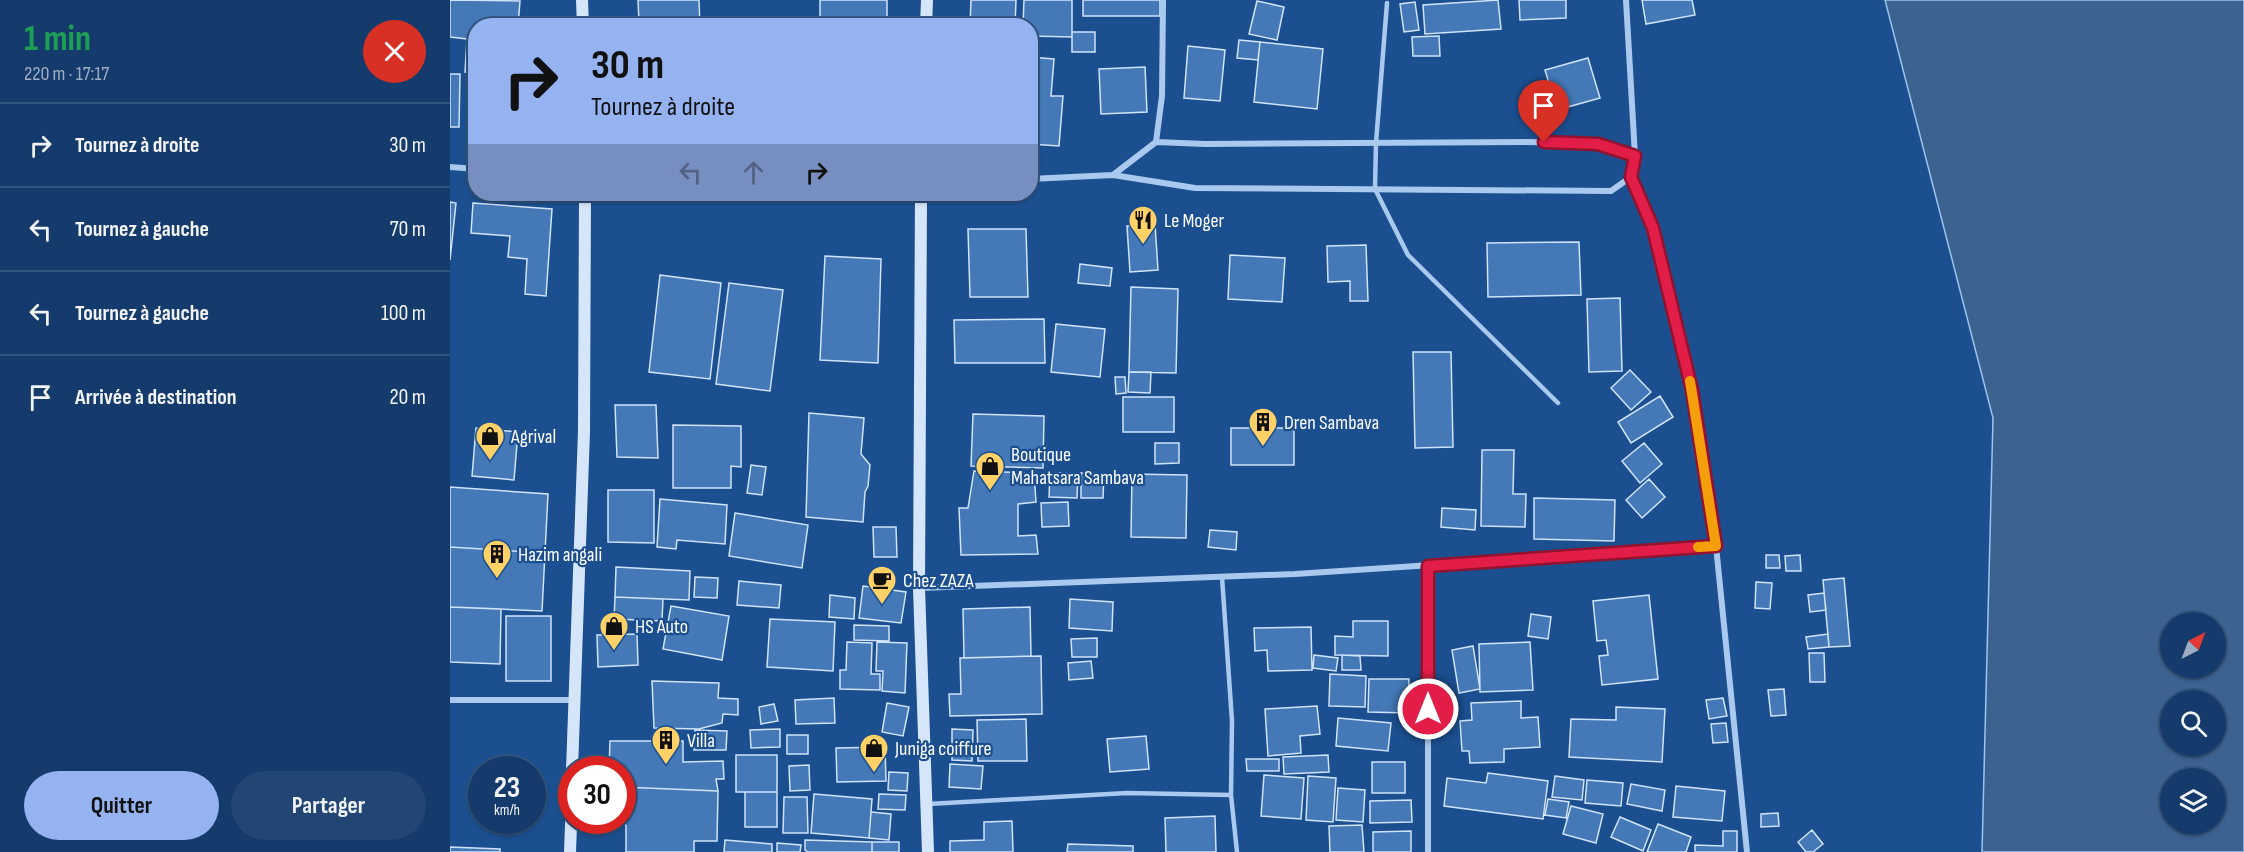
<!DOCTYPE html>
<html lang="fr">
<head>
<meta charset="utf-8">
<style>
	:root { --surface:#143b6b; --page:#214673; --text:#f1f3f6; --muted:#9dadc1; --line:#33557e; --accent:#95b2f1 }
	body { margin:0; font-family:"Sofia Sans Condensed",sans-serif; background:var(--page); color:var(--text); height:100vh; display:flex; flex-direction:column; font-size:22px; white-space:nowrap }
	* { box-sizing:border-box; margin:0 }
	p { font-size:20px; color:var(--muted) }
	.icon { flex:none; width:33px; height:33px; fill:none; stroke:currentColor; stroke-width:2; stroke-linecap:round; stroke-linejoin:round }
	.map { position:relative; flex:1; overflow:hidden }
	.details { display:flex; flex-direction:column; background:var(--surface); width:450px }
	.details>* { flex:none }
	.guide { position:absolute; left:18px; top:18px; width:570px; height:183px; border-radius:24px; box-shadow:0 2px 4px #0004,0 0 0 2px var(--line); background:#95b2f1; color:#111; overflow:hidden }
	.needle { width:39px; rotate:42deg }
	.fabs { position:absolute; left:1710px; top:612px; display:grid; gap:12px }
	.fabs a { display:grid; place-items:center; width:66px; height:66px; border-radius:50%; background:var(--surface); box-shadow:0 2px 4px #0004,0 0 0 2px var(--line); font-size:30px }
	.speed { position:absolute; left:18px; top:756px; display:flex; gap:12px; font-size:30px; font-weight:700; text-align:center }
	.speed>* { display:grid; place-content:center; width:78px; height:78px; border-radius:50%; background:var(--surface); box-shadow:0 2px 4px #0004,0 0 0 2px var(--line); line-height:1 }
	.speed small { font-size:15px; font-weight:400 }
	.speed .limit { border:9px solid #d22; background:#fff; color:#111 }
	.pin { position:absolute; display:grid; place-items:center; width:51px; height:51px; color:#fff; margin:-62px -26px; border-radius:50% 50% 50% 0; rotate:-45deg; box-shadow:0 0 6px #0007 }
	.pin .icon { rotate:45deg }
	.me { position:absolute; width:66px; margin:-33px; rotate:0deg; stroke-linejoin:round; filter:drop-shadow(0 0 4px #0008) }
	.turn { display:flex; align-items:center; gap:21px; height:126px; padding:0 24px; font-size:27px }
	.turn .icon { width:78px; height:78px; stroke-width:2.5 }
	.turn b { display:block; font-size:42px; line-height:51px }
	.lanes { display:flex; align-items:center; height:57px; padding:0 24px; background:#0003; justify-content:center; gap:30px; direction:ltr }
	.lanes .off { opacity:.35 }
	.round { display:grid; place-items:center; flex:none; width:63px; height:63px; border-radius:32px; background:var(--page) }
	.summary { display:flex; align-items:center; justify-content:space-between; height:102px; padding:0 24px }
	h1 { font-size:36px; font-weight:700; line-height:45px; color:#1e9e55 }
	.action { display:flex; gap:12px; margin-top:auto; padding:12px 24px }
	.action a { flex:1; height:69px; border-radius:36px; background:var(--accent); color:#111; font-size:24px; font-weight:700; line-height:69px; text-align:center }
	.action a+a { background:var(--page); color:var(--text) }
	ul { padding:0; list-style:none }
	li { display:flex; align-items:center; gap:18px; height:84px; padding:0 24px; border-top:2px solid var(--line) }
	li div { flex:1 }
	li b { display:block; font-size:22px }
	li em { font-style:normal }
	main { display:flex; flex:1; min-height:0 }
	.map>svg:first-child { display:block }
	.water { fill:#3c6290; stroke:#9cc4f0; stroke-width:1.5; fill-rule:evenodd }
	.building { fill:#4478b7; stroke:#cfe3fa; stroke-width:1.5 }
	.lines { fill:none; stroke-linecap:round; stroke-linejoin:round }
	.lane { stroke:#a9c9ee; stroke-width:4.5 }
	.street { stroke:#a9c9ee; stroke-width:6 }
	.secondary { stroke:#d6e6fa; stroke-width:12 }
	.route-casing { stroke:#92132f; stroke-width:15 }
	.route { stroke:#e11d48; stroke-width:10 }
	.slow { stroke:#f59e0b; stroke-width:10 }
	.labels { text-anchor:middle; stroke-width:4.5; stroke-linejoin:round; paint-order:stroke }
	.poi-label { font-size:20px; fill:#fff; stroke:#1b4f8f; text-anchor:start }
</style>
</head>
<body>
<main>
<section class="details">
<div class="summary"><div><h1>1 min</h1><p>220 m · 17:17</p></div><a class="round" style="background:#d93025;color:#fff"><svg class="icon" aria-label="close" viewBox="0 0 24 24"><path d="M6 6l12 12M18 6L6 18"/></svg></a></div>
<ul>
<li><svg class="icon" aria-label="right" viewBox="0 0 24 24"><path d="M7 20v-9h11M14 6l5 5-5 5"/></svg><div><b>Tournez à droite</b></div><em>30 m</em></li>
<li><svg class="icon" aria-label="left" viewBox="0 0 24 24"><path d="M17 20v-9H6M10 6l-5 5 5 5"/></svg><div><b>Tournez à gauche</b></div><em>70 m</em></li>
<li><svg class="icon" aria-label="left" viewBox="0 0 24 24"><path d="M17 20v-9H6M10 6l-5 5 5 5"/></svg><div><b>Tournez à gauche</b></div><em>100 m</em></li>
<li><svg class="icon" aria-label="arrive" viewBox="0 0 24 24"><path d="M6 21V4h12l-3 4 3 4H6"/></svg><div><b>Arrivée à destination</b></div><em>20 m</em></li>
</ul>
<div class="action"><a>Quitter</a><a>Partager</a></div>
</section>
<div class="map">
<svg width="1794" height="852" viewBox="0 0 1794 852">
	<rect width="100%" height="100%" fill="#1b4f8f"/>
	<!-- water -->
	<path class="water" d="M1435 0H1794V852H1532L1543 418ZM1720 622H1766V668H1720ZM1720 700H1766V746H1720ZM1720 778H1766V824H1720Z"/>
	<!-- building -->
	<path class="building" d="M0 0 70 1 68 26H26V73L15 72 17 39 0 37Z
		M188 0H249L250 26H177V23H189Z
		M370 0H437V26H370Z
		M521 0H566L565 26H520Z
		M574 0H622V37L580 36V26H573Z
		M633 0H710V16H633Z
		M1048 0 1051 29 975 34 973 5Z
		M1069 0H1116V18L1070 20Z
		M1192 0H1242L1245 15 1196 24Z
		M807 1 834 7 827 40 799 34Z
		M965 2 969 30 954 32 950 4Z
		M622 32H645V52H622Z
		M989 36 990 56H963L962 37Z
		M789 40 810 42 808 60 787 58Z
		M810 42 873 49 867 109 804 102Z
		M738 46 775 50 770 101 734 98Z
		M580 57 604 59 601 96H613L609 146 580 144Z
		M1138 58 1150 98 1107 110 1095 70Z
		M695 67 697 112 651 114 649 69Z
		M0 74H10L9 127H0Z
		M1096 85 1100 106 1081 110 1077 88Z
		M0 202 6 203 0 260Z
		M23 203 102 209 96 296 75 294 77 259 58 257 60 236 21 233Z
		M705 224 708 270 680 272 677 226Z
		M518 229H576L578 297H520Z
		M1129 242 1131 295 1038 297 1037 243Z
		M916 245 918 301H900V281L878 282 877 246Z
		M780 255 835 258 832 302 778 299Z
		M375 256 431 259 428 363 370 360Z
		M630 264 662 268 660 286 628 283Z
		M210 275 271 283 260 379 199 372Z
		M279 283 333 290 320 391 266 384Z
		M681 287 728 289 726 373 679 372Z
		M1170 298 1172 371 1139 372 1137 299Z
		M594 319 595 363H505L504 320Z
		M606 324 655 329 650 377 601 372Z
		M963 352H1001L1003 447 965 448Z
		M1180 370 1201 392 1181 410 1161 388Z
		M679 372H701L700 393 678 392Z
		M665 377H675L676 393 666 394Z
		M1210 396 1223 417 1181 443 1168 422Z
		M673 397H724V432H673Z
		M165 405H206L208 458 167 457Z
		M359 413 414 418 411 454 420 465 418 486 415 492 413 522 356 517Z
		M523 414 594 416 593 468 521 466Z
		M223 425 291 426V467L281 466V488H223Z
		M26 428 68 432 64 480 22 476Z
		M781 428H844V465H781Z
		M705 443H729V463L705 464Z
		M1194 443 1212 464 1190 483 1172 461Z
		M1032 450H1064L1063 494H1076L1075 527 1031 526Z
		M301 465 316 467 312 495 297 493Z
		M524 471 584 473 586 502 568 504V536L586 535 588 554 511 555 509 508H518Z
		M600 473H628L627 498 599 497Z
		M631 473 654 474 653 498H631Z
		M682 474 737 475 736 538 681 537Z
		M1199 479 1215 497 1192 518 1176 500Z
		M0 487 98 494 95 553 0 547Z
		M158 490H204V543L158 542Z
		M1084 498 1165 500 1164 541 1084 539Z
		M210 499 277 505 275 544 227 540 226 549 207 547Z
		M618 502 619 526 592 527 591 503Z
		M992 508 1026 510 1025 530 991 527Z
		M285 513 358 525 352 568 279 556Z
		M423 527H446L447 557H424Z
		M760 530 787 532 786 550 758 547Z
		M0 547 95 553 92 611 0 607Z
		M1316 555H1329L1330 568H1316Z
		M1350 555 1351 571H1336L1335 556Z
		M166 567 240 571 239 600 165 597Z
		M245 577 268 578 267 598 244 597Z
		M1394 578 1400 646 1379 647 1373 580Z
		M289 581 331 585 329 608 287 605Z
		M1306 582 1322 583 1320 609 1305 608Z
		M413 586 456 592 451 623 409 618Z
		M1374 593 1376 610 1360 612 1358 595Z
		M380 595 405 598 404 619 379 617Z
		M1199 595 1208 679 1152 685 1149 656 1158 655 1156 640 1147 641 1143 601Z
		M165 597 213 599 212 621 164 619Z
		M620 599 663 602 662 631 619 628Z
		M221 606 279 616 272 660 213 649Z
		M0 607 51 609 50 664 0 662Z
		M580 607 581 656 514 658 513 609Z
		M1081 614 1101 617 1098 639 1078 636Z
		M56 616H101V681H56Z
		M320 619 385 622 383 671 317 667Z
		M903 621H938V656L885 655V636L903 637Z
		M404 625 439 626V641L404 640Z
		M861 627 862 670 818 671 817 650 805 651 804 628Z
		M187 634 188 665 148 667 147 635Z
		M1378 634 1379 647 1358 649 1356 637Z
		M647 638V657H622L621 639Z
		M397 642 422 643 421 674H430V690L390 689V670H396Z
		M427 642 457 643 455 693 432 691 433 671H426Z
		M1080 642 1083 690 1030 692 1029 644Z
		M1023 646 1030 689 1009 693 1002 650Z
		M1359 653H1374L1375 682H1360Z
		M864 655 888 658 886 671 863 668Z
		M892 655 910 656 911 670H892Z
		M591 656 592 714 500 716 499 694H511L510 658Z
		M641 661 643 678 619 680 618 663Z
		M880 674 916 676 915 707 879 706Z
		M919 679H959L958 713 918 712Z
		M202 681 269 683 268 698 288 699V715L273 714 272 723 249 729 204 728Z
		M1334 689 1336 715 1321 716 1318 690Z
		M384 698 385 723 346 724 345 700Z
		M1273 698 1277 716 1259 719 1256 700Z
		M1071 701V718L1088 717 1090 747 1054 749V762L1020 763 1019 751H1012L1010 721 1022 720 1021 703Z
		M437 703 459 707 453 736 432 732Z
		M324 704 328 721 311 724 309 707Z
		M867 706 870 734 850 736 851 753 818 756 815 709Z
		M1166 707 1215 709 1212 762 1119 757 1121 719 1166 720Z
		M888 718 941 723 938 751 886 746Z
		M576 719 577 761H528L527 720Z
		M1276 723 1278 742 1263 743 1261 724Z
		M330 729V747L301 748 300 730Z
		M502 729 523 730 522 761 502 760Z
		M245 730 277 731 276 750H244Z
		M337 735H358V754H337Z
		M696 736 699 769 660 772 657 739Z
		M160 741H233V762L273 761 274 779H266L268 791 172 787V770H159Z
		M435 747 436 781 387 782 386 748Z
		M286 755H327V792H286Z
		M878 755 879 772 834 774 833 757Z
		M796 759H829V771H797Z
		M922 762H955V793H922Z
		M500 764 533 766 531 789 499 787Z
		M359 765 360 790 340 791 339 766Z
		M439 772 458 773 457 791 438 790Z
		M1038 773 1098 781 1093 819 994 806 997 778 1036 783Z
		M814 775 854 778 851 819 811 816Z
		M858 776 886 778 883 822 856 820Z
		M1105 776 1134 780 1132 800 1102 797Z
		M1137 780 1173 783 1171 806 1135 803Z
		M1181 784 1215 790 1212 811 1177 804Z
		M1226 786 1275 791 1272 821 1223 817Z
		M172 787 268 791 267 841H244V852H176V826L172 818Z
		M888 788 915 790 913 822 886 820Z
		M295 792H327V827H295Z
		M364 794 422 799 419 838 361 833Z
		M429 794 456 795 455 810 428 809Z
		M334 797H357L358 833H333Z
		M1098 799 1119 802 1116 818 1095 815Z
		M961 800 962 822 920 823V801Z
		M1121 806 1153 814 1146 843 1113 834Z
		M421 812 441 814 439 840 419 838Z
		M1328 813 1329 826 1311 827V814Z
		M765 816 766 852H716L715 818Z
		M1170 817 1201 830 1193 851 1161 837Z
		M562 821 563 852H500V841L534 840V822Z
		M1208 824 1241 837 1236 852H1197Z
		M912 825 914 852H880L879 826Z
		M1362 830 1373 844 1363 852H1356L1348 842Z
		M961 831V852H923V832Z
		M1273 831H1287V852H1245V845L1273 846Z
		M275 840 322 844V852H274Z
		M355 840 422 842V852H358L355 850Z
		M422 842H449V852H422Z
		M327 843 351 845 350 852H327Z
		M618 844 683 846V852H617Z
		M0 847 50 849V852H0Z"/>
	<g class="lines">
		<!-- lane -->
		<path class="lane" d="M937 3 926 143 925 189 958 255 1108 403
			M772 577 782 721 781 795 787 852
			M478 804 677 793 781 795"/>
		<!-- street -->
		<path class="street" d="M706 142 755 144 1075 142 1148 143 1185 156
			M0 167 26 169
			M663 175 706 142 712 96 713 0
			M1181 177 1203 228 1242 390 1266 546 1297 852
			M580 179 663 175 745 188 1161 191 1181 177 1185 156 1176 0
			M978 566V852
			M470 588 845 574 1266 546
			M0 700H125"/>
		<!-- secondary -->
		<path class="secondary" d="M132 0 133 26
			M476 26 477 0
			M471 194 469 588 478 852
			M122 770 134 431 135 194
			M120 852 122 798"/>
	</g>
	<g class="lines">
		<!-- route casing -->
		<g class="route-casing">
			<path id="route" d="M978 709V566L1266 546 1242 390 1203 228 1181 177 1185 156 1148 144 1094 142"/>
		</g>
		<!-- route -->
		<use href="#route" class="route"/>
		<!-- slow -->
		<path class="slow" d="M1240 381 1266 546 1248 547"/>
	</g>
	<!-- icons -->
	<defs>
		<g id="restaurant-pin" transform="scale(1.5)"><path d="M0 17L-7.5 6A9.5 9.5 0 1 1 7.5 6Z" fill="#ffd166" stroke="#1b4f8f"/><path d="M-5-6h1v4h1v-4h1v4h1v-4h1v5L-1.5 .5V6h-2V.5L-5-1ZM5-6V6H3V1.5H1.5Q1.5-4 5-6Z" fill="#111"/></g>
		<g id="building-pin" transform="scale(1.5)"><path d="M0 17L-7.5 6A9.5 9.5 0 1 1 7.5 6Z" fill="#ffd166" stroke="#1b4f8f"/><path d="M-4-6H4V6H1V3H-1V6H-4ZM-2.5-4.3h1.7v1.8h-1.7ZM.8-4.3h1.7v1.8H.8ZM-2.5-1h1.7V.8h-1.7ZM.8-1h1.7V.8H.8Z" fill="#111"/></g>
		<g id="shop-pin" transform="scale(1.5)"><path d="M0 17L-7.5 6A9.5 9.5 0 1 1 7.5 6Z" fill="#ffd166" stroke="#1b4f8f"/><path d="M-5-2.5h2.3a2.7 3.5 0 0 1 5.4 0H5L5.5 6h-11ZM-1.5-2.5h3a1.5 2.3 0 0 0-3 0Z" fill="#111"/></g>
		<g id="cafe-pin" transform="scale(1.5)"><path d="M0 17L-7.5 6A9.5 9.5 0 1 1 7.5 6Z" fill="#ffd166" stroke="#1b4f8f"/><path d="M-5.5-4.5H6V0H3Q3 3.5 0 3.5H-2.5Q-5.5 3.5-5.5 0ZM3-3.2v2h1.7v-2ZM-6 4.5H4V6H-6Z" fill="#111"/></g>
	</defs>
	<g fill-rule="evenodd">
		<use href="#restaurant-pin" x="693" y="220"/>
		<use href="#building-pin" x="813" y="422"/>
		<use href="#shop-pin" x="40" y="436"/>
		<use href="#shop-pin" x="540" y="466"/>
		<use href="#building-pin" x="47" y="554"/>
		<use href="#cafe-pin" x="432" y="580"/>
		<use href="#shop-pin" x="164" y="626"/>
		<use href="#building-pin" x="216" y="740"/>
		<use href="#shop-pin" x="424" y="748"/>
	</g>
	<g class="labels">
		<!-- poi labels -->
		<g class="poi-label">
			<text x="714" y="227">Le Moger</text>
			<text x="834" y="429">Dren Sambava</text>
			<text x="61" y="443">Agrival</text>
			<text x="561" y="461">Boutique<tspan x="561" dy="23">Mahatsara Sambava</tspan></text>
			<text x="68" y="561">Hazim angali</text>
			<text x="453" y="587">Chez ZAZA</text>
			<text x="185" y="633">HS Auto</text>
			<text x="237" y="747">Villa</text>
			<text x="445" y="755">Juniga coiffure</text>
		</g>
	</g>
</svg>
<div class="fabs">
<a><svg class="needle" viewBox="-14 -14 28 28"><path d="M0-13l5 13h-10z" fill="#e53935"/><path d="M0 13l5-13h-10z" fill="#9dadc1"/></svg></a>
<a><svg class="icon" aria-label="search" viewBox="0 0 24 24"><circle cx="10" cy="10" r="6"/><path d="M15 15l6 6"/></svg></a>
<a><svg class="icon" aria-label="layers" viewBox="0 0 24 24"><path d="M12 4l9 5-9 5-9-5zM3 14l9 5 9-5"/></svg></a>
</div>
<div class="speed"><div>23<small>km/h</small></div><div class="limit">30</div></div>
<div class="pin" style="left:1094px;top:142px;background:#d93025"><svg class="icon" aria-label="arrive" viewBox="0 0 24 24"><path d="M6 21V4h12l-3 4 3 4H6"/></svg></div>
<svg class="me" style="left:978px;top:709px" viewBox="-20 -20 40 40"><circle r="17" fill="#e11d48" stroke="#fff" stroke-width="3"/><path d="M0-11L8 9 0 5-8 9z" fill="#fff"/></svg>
<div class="guide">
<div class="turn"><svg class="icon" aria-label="right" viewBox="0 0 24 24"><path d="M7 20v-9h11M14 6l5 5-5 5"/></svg><div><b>30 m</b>Tournez à droite</div></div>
<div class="lanes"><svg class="icon off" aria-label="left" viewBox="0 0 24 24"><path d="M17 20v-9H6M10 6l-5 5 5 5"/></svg><svg class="icon off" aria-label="ahead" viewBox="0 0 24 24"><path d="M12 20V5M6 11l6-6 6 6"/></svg><svg class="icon" aria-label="right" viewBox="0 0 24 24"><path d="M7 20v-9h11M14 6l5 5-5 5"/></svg></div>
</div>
</div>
</main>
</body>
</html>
